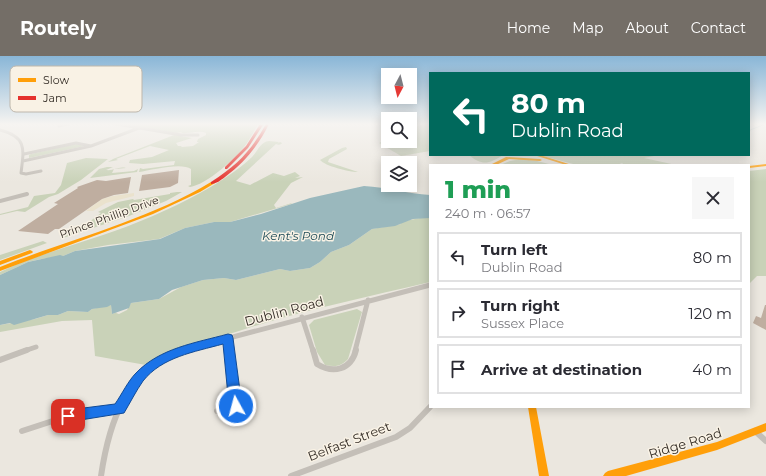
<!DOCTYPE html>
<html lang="en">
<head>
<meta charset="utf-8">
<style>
	:root { --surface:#fff; --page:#f7f7f7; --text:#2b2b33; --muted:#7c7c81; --line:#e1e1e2; --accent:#746e67 }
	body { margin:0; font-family:Montserrat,sans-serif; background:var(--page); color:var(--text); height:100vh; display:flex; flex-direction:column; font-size:15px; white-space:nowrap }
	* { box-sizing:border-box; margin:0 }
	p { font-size:13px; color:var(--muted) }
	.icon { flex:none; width:22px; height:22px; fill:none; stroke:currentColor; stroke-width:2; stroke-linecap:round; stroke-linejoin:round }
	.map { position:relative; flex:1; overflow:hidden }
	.details { position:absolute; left:429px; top:108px; width:321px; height:244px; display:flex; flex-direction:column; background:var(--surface); border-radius:0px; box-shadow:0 2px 10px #0003 }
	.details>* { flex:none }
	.banner { position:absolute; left:429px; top:16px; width:321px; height:84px; border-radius:0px; box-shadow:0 2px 10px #0003; background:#00695c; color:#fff; overflow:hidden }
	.needle { width:26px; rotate:187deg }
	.tools { position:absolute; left:381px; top:12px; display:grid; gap:8px }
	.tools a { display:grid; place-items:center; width:36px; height:36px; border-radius:0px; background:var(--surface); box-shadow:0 2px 10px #0003; font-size:20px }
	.pin { position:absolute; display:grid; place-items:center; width:34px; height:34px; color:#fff; margin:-17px; border-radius:8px; box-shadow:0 2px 6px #0006 }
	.me { position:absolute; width:44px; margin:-22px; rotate:353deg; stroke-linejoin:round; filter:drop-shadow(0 0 3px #0008) }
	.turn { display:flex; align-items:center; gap:14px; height:84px; padding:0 16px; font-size:18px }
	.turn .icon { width:52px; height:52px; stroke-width:2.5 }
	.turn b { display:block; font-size:28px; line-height:34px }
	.round { display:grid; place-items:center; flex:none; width:42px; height:42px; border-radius:0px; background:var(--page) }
	.overview { display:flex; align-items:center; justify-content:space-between; height:68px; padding:0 16px }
	h1 { font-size:24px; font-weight:800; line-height:30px; color:#1e9e55 }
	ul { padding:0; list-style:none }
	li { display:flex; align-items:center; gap:12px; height:50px; margin:0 8px 6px; padding:0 8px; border:2px solid var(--line); border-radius:0px }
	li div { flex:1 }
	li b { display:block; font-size:15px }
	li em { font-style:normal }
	header { display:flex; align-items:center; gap:24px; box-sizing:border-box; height:56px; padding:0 20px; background:var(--accent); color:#fff }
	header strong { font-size:19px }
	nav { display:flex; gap:22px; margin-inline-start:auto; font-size:14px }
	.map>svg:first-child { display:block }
	.green { fill:#c9d2b8 }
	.plaza { fill:#eae2cd }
	.water { fill:#9ab8bd }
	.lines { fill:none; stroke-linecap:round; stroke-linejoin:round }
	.stream { stroke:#9ab8bd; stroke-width:1 }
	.building { fill:#bfaea0 }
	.street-far3 { stroke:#c4bfb8; stroke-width:3 }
	.street-far2 { stroke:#c4bfb8; stroke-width:4 }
	.street-far1 { stroke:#c4bfb8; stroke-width:5 }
	.street { stroke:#c4bfb8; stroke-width:6 }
	.slow { fill:#ff9f0a; fill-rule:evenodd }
	.jam { fill:#e5322d; fill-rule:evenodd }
	.route { fill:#1a73e8; stroke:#114b97 }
	.labels { text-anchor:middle; stroke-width:3; stroke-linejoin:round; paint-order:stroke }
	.street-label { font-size:11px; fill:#342d26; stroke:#f9f2e5 }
	.water-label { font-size:12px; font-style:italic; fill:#1c4a56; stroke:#f9f2e5 }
	.near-street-label { font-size:13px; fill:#342d26; stroke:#f9f2e5 }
	.key { fill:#f9f2e5; stroke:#beb7ac; stroke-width:1 }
	.key-label { font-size:11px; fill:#342d26 }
</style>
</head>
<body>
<header>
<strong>Routely</strong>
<nav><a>Home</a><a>Map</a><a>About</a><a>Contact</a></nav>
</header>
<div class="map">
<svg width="766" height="420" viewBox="0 0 766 420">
	<rect width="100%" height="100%" fill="#ebe7df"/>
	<!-- green -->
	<path class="green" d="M122 68H258C255 74 251 81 247 87 238 101 206 129 190 131L188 130 191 129V113C182 106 151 114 139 116L140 112 143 113 174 109 175 105 143 108 129 107 130 104 152 101 169 94 150 90 116 103 118 104 108 106 113 103 174 79 192 82 176 87 178 90H182L181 91H182L193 90 199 86H197L198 83 206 79V77C197 74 190 78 181 77L182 76 176 77Z
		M422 68H430V95L401 100 379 87 388 82V85H410V73L414 72Z
		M269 85 279 86 277 88 280 86 282 87C281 89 278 89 276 88L236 125 250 129 273 117 284 120 295 116 300 120 295 122 303 121 291 127 274 149 276 152 292 147 291 148 230 166H214L185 172 159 183 108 189 75 195 63 200 41 203 28 206 0 219V216C33 200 68 191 103 179 136 168 169 154 200 137 218 127 237 115 252 101 258 95 260 86 269 85Z
		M75 88 85 90 29 102V99L31 98Z
		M346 91 347 93 329 103 328 106 358 116C349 116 325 110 320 104L342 92Z
		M469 99H503C489 108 482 110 469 99Z
		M539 99H659L644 102 676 109H621L623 107 616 109H577Z
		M86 102 108 103 81 124 58 138 49 141 25 156 17 155 0 159V158L28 151 34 140 55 137 61 129 67 107Z
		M521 103 537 105 553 109H500L510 105Z
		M107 111H113L106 114C114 115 118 110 126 112L114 113 112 117 134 115 138 113 137 116 90 122 99 113Z
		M766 113V220H757L749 228V115Z
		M177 136H182L166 145 129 160 63 182 72 175 76 176 101 157 98 156 118 146 133 143 134 144 170 138V137Z
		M420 162H430V226C367 241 304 254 242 274 209 285 175 288 146 309L95 300 92 264 62 265 0 276V269L35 263 48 259H58L68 255 88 256 92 253 111 249 112 258 117 256 116 257 119 258 127 254 131 247 159 243 181 231 203 224 224 222 236 224 280 213 290 215 310 212 320 206 331 196 349 189 372 173 401 168 400 166Z
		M43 185 47 187 0 204V199Z
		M357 253 362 256 361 259 348 303C341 311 334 311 325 309L317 296 309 269 314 264Z"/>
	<!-- plaza -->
	<path class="plaza" d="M134 137V140L106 147 93 155H86L102 143 113 140Z"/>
	<!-- water -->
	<path class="water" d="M364 130C387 131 408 138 430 139V162L413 163 395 170 372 173 349 189 331 196 320 206 310 212 290 215 280 213 236 224 224 222 203 224 172 234 159 243 131 247 129 252 112 258 111 249 107 251 92 253 88 256 68 255 58 259H48L14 269 10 267 0 269V219L28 206 60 199 63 200 75 195 160 183 185 172 214 166H230L261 158 310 142Z"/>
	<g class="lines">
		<!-- stream -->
		<path class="stream" d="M749 78 750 74 763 69"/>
	</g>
	<!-- building -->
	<path class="building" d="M179 114 178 127 170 131 139 135 142 119Z
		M131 121 128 137 114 139 102 143 59 173H55L48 178 18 175 58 148 54 147 78 132 77 131 97 124 106 125Z
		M765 249H766V274L753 267 756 260 761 262Z"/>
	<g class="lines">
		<!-- street-far3 -->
		<path class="street-far3" d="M116 68 181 79H198
			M59 70 68 68
			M0 74C27 81 24 93 21 117L26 118 41 115
			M24 98 76 87 91 90
			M23 105 91 90 139 72"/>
		<!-- street-far2 -->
		<path class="street-far2" d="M0 145 27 138"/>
		<!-- street-far1 -->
		<path class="street-far1" d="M302 261 313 295
			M228 282 230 295
			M24 295 36 291
			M180 295 430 229
			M355 295 368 244"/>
		<!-- street -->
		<path class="street" d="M313 294 317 308C333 318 351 314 356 294
			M0 304 27 294
			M217 355 236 350 229 294
			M22 375 68 360 119 353
			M755 375 766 385
			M101 420C109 366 126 314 182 294
			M291 420 396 381 410 372 430 351"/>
		<!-- slow -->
		<path class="slow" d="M534 99H540L572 109H566Z
			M506 101 540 103 542 104 540 105 509 103 496 109H490Z
			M766 108V110L749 112V110Z
			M211 126H213L215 127 200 136 153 158 0 215V211C70 183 146 165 211 126Z
			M30 194 32 195 33 196 32 197 0 209V205Z
			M528 351H536L549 420H539Z
			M766 367V375L717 394 626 420H603L605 417 608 415 717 386Z"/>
		<!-- jam -->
		<path class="jam" d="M260 68 263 69 248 92 227 113H225V111L246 90Z
			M266 68H269C258 90 245 106 225 121 221 124 216 128 211 128V126C238 108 250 96 266 68Z"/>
	</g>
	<!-- sky -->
	<linearGradient id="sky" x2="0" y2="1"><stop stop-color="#89b6d7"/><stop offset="0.54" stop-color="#f6f4f1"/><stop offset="1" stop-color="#f6f4f1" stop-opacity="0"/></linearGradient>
	<rect width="766" height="126" fill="url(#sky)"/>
	<!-- route -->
	<path class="route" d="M228 278 232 279 233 282 242 350 240 354 236 356 231 354 229 350 223 288C194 296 162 301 143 325 136 335 130 347 124 357L68 366 63 364 61 360 63 356 68 354 115 348C122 338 128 325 136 317 160 292 195 287 228 278Z"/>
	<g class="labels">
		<!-- street labels -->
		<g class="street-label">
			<text transform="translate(109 161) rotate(-20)" y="4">Prince Phillip Drive</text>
		</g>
		<!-- water labels -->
		<g class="water-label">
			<text x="298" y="184">Kent's Pond</text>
		</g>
		<!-- near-street labels -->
		<g class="near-street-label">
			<text transform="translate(284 255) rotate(-15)" y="5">Dublin Road</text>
			<text transform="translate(349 385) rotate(-21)" y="5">Belfast Street</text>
			<text transform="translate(685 387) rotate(-17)" y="5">Ridge Road</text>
		</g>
	</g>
	<!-- legend -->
	<rect x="10" y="10" width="132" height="46" rx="6" class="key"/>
	<rect x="18" y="22" width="18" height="4" fill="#ff9f0a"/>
	<rect x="18" y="40" width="18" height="4" fill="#e5322d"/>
	<g class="key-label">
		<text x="43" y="28">Slow</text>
		<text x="43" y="46">Jam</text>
	</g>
</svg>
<div class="tools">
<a><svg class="needle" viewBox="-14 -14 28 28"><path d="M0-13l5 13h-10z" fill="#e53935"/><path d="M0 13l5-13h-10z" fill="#7c7c81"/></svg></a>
<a><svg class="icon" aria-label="search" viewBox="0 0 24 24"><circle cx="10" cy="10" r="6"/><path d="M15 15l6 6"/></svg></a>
<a><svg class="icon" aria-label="layers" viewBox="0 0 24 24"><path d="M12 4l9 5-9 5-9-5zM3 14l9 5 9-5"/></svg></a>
</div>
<div class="pin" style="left:68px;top:360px;background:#d93025"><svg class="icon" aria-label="arrive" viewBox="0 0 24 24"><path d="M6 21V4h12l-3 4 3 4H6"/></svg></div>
<svg class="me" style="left:236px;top:350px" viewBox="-20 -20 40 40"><circle r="17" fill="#1a73e8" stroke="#fff" stroke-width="3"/><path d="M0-11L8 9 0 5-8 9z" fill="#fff"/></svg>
<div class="banner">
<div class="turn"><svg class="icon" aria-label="left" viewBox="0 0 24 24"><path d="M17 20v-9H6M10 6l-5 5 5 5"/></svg><div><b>80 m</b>Dublin Road</div></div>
</div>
<section class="details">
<div class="overview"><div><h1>1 min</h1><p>240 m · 06:57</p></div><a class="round"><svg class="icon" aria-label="close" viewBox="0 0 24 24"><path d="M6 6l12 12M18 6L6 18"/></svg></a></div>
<ul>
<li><svg class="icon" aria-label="left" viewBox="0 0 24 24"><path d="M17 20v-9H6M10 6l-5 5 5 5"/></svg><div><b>Turn left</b><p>Dublin Road</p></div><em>80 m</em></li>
<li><svg class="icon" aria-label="right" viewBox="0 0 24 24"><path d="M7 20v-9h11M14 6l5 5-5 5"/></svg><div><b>Turn right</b><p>Sussex Place</p></div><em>120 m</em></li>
<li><svg class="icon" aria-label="arrive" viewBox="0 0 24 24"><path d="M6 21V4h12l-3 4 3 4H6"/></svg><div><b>Arrive at destination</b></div><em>40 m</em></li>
</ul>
</section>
</div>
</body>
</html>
